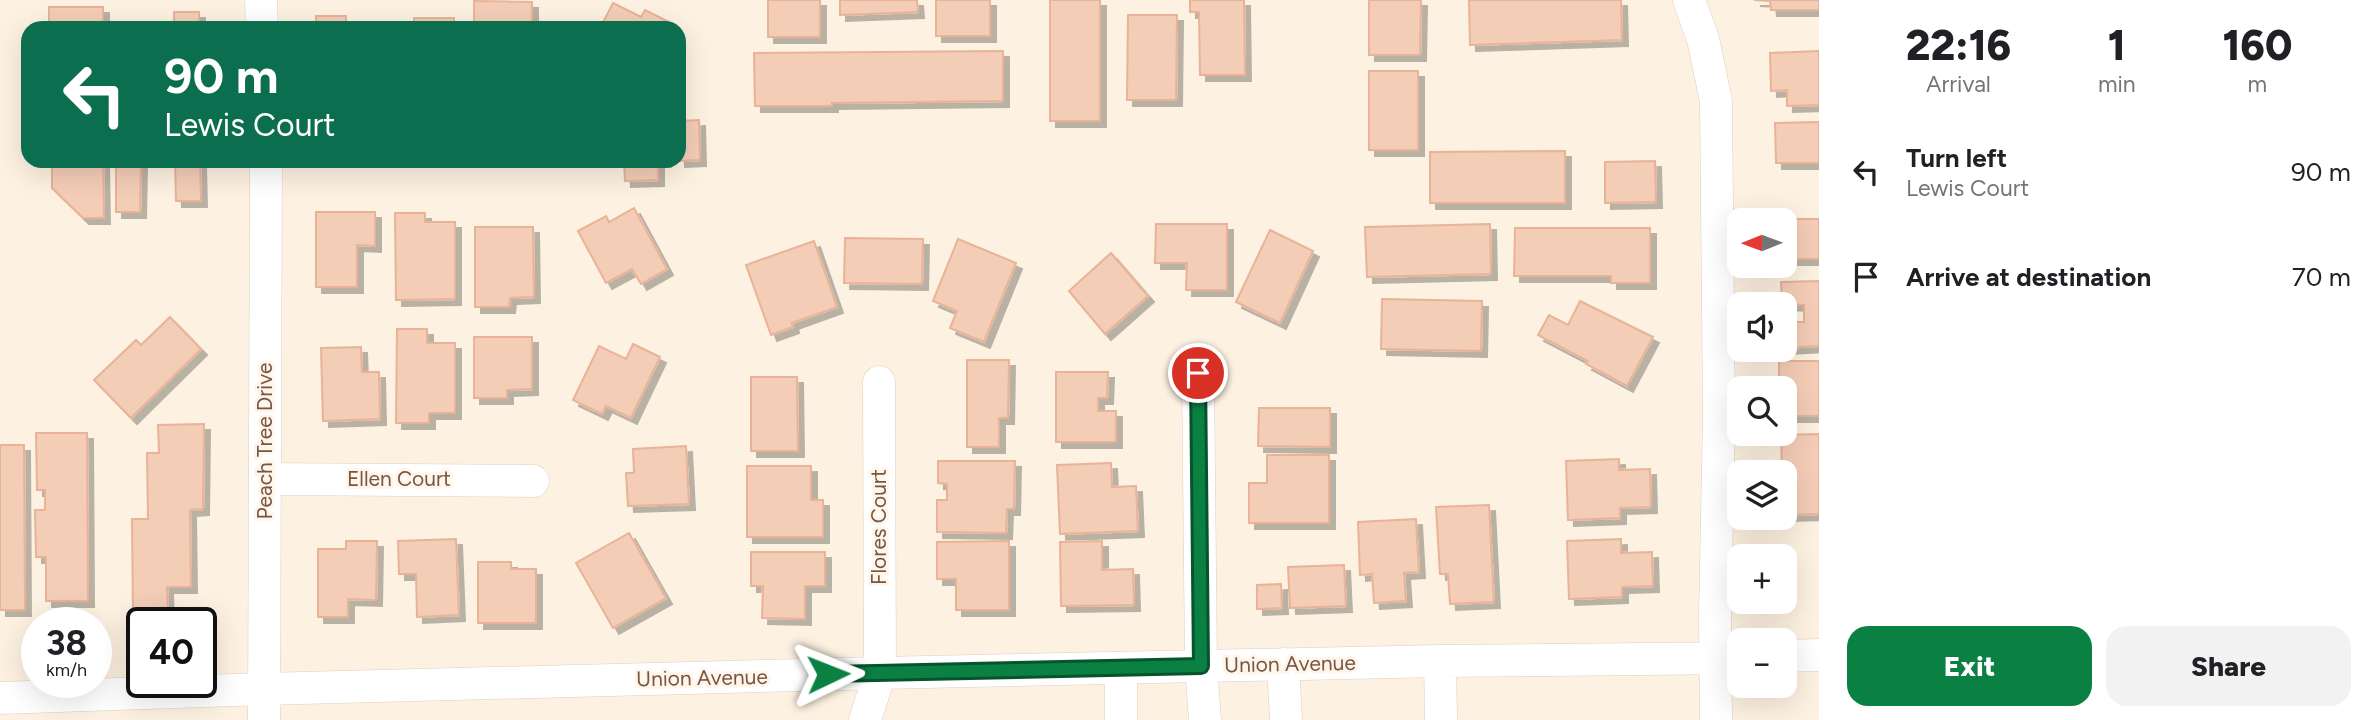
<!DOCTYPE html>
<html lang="en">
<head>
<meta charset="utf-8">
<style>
	:root { --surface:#fff; --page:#f2f2f2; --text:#202124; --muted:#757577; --accent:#0b8043 }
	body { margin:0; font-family:Figtree,sans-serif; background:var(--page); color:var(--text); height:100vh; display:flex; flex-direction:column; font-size:26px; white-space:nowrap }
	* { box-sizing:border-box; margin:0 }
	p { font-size:23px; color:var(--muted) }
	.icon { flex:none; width:38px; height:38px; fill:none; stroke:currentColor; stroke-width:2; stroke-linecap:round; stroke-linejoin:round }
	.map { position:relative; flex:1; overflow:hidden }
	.side { display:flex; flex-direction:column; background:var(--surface); width:560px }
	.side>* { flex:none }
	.top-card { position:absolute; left:21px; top:21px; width:665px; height:147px; border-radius:21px; box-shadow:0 7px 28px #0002; background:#0b6e4f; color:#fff; overflow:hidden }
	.needle { width:46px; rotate:269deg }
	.fabs { position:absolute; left:1727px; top:208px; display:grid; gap:14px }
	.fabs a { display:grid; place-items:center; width:70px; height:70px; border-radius:14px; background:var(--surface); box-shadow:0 7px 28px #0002; font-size:35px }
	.speed { position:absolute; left:21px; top:607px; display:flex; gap:14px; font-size:35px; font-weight:700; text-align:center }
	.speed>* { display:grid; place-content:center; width:91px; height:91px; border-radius:50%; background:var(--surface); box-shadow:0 7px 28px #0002; line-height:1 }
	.speed small { font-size:18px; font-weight:400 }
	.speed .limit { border:4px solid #111; border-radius:10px; background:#fff; color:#111 }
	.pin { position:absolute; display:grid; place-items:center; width:60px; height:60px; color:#fff; margin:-30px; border:4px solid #fff; border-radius:50%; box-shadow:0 2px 7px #0007 }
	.me { position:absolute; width:77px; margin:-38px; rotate:88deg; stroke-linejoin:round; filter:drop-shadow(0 0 5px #0008) }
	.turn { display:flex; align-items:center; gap:24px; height:147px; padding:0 28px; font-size:32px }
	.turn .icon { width:91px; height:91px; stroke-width:2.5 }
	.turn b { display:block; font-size:49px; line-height:60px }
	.eta { display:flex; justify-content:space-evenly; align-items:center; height:119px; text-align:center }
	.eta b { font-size:42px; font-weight:800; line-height:49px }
	.primary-button { display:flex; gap:14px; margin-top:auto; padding:14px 28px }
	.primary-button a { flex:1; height:80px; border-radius:21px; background:var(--accent); color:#fff; font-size:28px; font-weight:800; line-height:80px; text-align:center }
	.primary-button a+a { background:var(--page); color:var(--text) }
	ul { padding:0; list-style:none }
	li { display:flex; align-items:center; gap:21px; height:105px; padding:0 28px }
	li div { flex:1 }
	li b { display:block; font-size:26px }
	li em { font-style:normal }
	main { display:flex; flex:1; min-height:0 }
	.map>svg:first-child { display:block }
	.building { fill:#f4cdb7; stroke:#e8b397; stroke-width:2; filter:url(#shadow) }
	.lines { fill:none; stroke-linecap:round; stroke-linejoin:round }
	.minor-casing { stroke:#e2cdbc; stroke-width:33 }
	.minor { stroke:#fff; stroke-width:32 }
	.route-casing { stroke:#07532c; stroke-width:18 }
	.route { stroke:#0b8043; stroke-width:12 }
	.labels { text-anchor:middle; stroke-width:6; stroke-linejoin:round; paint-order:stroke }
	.street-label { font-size:21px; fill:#765647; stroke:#fff5e8 }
</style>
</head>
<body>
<main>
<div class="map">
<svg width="1819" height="720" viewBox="0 0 1819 720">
	<defs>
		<filter id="shadow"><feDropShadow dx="6" dy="6" stdDeviation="0" flood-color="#0004"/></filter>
	</defs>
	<rect width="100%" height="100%" fill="#fdf1e1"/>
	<!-- building -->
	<path class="building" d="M768 0H820V37H768Z
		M840 0H917L918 12 840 15Z
		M936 0H990V36H936Z
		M1050 0H1100V121H1050Z
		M1190 0H1244L1245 75H1200L1199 12H1190Z
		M1369 0H1421L1420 55H1369Z
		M1469 0H1621L1622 40 1470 45Z
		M1754 0H1819V10H1771L1770 1Z
		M474 1 532 2V28H474Z
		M613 3 641 17 645 10 671 23 668 28H600Z
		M49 7H103V28H49Z
		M174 12H199V28H174Z
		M1128 15H1177L1176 100H1127Z
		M316 16H346V28H316Z
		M414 18H454V28H414Z
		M116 22H141V28H116Z
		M1003 51V101L832 103V106H755L754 53Z
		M1819 51V105L1787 106V90L1771 91 1770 53Z
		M1369 71H1418V150H1369Z
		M699 120 700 160 679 161V121Z
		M1819 122V163H1776L1775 123Z
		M1565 151V203H1430V152Z
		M52 161H103L104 218H83L52 188Z
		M116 161H141L140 212H116Z
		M175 161H200L201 201H176Z
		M624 161H666H658V180L625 181Z
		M1655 161 1656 202 1605 203V162Z
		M634 208 667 269 641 284 632 269 606 283 578 231 606 216 609 222Z
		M316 212H375V246L357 245V287H316Z
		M395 213H425V222H455V299L396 300Z
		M1778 219H1819V259H1785V220Z
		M1156 224H1227V290H1186L1187 263H1155Z
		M1490 224 1491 274 1367 277 1365 227Z
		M475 227H533L534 297 510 298 509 307H475Z
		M1515 228H1650V283H1611V276H1514Z
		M1270 230 1313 251 1280 323 1236 302Z
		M845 238 923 239 922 284 844 283Z
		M958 239 1016 263 984 342 950 328 957 311 933 301Z
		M814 241 837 307 792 323 793 327 771 335 746 265Z
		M1111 253 1148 296 1105 334 1069 291Z
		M1819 281V346L1785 348V322H1804V305L1782 304 1781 282Z
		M1382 299 1482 301 1481 351 1381 349Z
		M1580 301 1653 337 1627 386 1586 364 1588 361 1538 335 1549 315 1568 325Z
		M170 317 201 349 131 418 94 380 136 340 141 345Z
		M397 329H427V343H455V413H429V423H396Z
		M474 337H532V389L507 390V398H474Z
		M633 344 660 357 631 418 606 406 602 414 573 400 599 346 626 359Z
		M361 347 362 372H379L380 419 323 421 321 348Z
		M967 360H1009L1008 418H999V447H967Z
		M1779 361H1819V416H1785V388H1779Z
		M1056 372H1108L1107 398H1098V411H1116V442H1056Z
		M751 377H797L798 451H751Z
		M1259 408H1330V447L1258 446Z
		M204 424 203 509 190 510 191 587H167L168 616H133L132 519H148L147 453H159L158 425Z
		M36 433H87L88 601H46V557H36L35 510H45V490H37Z
		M1819 434V514L1785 515V472H1782L1781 435Z
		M0 445H24L25 610H0Z
		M686 446 689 504 628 506 626 473H634L633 449Z
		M1267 455H1329V523H1249V483H1267Z
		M1619 459V470L1650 469 1651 507 1620 508V518L1568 520 1566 461Z
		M938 461H1015L1014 509H1007L1006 533 937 532V500H947V484L938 483Z
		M1111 463 1112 487 1136 486 1138 531 1060 534 1057 465Z
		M747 466H811V500H823V537H747Z
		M1489 505 1494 602 1450 604 1448 574H1440L1436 507Z
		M1416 519 1419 572 1404 573 1406 601 1374 603 1372 574 1360 575 1358 522Z
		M629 533 666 598 613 628 576 563Z
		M456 539 459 615 417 617 416 574H399L398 541Z
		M1621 539V553L1652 552 1653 586 1622 587V597L1569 599 1567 541Z
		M346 541H377L376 600 348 599V617H318V549H346Z
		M1009 541V610H956V579H937V542Z
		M1102 541V570L1133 569 1134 605 1061 606 1060 542Z
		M751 552H825V586H805V619L762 618 763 586H751Z
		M478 562H511V569H536V623H478Z
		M1344 565 1346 606 1290 608 1288 567Z
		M1281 584 1282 608 1257 609V585Z"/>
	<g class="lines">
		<!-- minor casing -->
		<g class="minor-casing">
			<path id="minor" d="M261 0 262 28
				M1689 0 1703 39 1716 101 1719 416 1715 616 1716 720
				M1198 373 1201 666 1205 720
				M265 479 533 481
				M1785 656 1819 655
				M1440 661 1441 720
				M1283 664 1286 720
				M0 698 264 689 880 673 1440 661 1740 658
				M264 720 266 161
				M865 720 880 673 879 382
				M1121 720V668"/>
		</g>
		<!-- minor -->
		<use href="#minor" class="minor"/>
	</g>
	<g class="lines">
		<!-- route casing -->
		<g class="route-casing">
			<path id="route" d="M828 674 1201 666 1198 373"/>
		</g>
		<!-- route -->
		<use href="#route" class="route"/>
	</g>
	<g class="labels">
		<!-- street labels -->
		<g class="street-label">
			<text transform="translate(265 441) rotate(-90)" y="7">Peach Tree Drive</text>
			<text x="399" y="486">Ellen Court</text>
			<text transform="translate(879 527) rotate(-90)" y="7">Flores Court</text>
			<text transform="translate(1290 664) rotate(-1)" y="7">Union Avenue</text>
			<text transform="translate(702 678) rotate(-1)" y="7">Union Avenue</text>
		</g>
	</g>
</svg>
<div class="fabs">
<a><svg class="needle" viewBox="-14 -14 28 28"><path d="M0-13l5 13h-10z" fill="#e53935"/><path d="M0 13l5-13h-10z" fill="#757577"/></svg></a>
<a><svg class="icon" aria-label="sound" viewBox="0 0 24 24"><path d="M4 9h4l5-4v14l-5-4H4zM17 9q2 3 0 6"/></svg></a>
<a><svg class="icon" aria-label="search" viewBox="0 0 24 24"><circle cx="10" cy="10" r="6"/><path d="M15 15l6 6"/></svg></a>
<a><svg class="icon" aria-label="layers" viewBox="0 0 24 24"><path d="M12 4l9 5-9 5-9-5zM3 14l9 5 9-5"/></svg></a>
<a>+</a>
<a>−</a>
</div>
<div class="speed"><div>38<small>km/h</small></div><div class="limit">40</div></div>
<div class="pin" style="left:1198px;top:373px;background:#d93025"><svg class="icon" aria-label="arrive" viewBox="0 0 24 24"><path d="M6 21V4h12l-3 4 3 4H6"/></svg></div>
<svg class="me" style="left:828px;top:674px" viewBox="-20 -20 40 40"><path d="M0-17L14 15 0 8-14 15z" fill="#0b8043" stroke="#fff" stroke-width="4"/></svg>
<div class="top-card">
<div class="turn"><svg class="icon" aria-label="left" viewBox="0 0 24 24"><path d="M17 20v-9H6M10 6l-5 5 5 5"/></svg><div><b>90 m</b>Lewis Court</div></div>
</div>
</div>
<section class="side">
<div class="eta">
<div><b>22:16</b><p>Arrival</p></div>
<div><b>1</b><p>min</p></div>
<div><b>160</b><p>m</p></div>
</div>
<ul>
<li><svg class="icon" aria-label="left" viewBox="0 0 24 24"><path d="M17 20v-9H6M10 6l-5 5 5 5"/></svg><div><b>Turn left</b><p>Lewis Court</p></div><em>90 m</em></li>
<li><svg class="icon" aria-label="arrive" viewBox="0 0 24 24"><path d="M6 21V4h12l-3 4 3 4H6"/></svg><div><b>Arrive at destination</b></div><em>70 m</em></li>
</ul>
<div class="primary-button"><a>Exit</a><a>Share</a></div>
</section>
</main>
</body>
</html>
